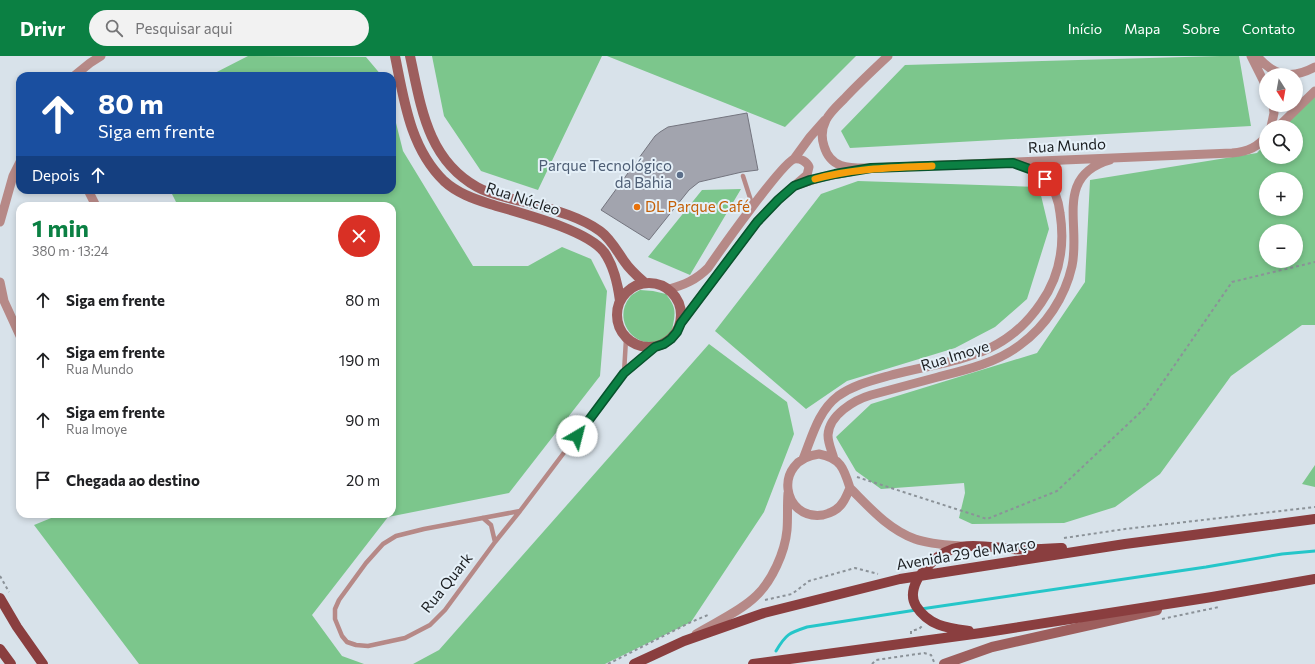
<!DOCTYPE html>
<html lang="pt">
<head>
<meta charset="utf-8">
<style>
	:root { --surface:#fff; --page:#f2f2f2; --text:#202124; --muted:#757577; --accent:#0b8043 }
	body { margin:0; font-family:Commissioner,sans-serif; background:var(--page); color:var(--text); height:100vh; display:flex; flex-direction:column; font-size:15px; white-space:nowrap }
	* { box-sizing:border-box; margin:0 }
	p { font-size:13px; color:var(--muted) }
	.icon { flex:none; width:22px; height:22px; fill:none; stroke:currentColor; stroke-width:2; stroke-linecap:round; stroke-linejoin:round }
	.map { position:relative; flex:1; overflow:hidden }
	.panel { position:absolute; left:16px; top:146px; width:380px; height:316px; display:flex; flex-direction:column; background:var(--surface); border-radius:12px; box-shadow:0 2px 6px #0003 }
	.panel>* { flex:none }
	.banner { position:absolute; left:16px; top:16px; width:380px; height:122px; border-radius:12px; box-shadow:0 2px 6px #0003; background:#1a4fa0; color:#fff; overflow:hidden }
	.needle { width:26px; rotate:169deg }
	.fabs { position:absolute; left:1259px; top:12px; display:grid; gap:8px }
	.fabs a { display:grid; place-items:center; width:44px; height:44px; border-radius:50%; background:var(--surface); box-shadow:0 2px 6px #0003; font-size:20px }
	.pin { position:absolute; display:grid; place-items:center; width:34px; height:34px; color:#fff; margin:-17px; border-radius:8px; box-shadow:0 2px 6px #0006 }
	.me { position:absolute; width:44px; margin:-22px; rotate:37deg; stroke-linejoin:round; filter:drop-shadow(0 0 3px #0008) }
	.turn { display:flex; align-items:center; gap:14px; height:84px; padding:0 16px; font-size:18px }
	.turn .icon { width:52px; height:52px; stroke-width:2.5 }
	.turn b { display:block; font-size:28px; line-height:34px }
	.then { display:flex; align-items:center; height:38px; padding:0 16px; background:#0003; gap:8px; font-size:15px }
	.round { display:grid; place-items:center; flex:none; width:42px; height:42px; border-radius:21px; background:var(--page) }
	.headline { display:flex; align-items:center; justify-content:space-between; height:68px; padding:0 16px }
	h1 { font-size:24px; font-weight:700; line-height:30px; color:var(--accent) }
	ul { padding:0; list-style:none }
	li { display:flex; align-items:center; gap:12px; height:60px; padding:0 16px }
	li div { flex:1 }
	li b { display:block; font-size:15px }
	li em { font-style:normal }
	header { display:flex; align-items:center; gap:24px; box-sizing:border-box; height:56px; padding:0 20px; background:var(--accent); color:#fff }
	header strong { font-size:19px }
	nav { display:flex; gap:22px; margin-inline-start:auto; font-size:14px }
	.search { width:280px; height:36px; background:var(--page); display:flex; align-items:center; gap:10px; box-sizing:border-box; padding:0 14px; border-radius:22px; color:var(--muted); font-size:15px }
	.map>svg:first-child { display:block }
	.green { fill:#7cc68c; fill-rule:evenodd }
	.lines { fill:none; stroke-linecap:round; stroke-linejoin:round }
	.stream { stroke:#25c6c9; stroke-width:3 }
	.building { fill:#a2a4ae; stroke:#74757f }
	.path { stroke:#8b9298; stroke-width:2; stroke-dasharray:3 3; stroke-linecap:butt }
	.lane { stroke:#b68987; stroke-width:4.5 }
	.street { stroke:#b68987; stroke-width:9 }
	.secondary { stroke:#9d5e5d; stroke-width:10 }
	.primary { stroke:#8a3e3f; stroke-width:10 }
	.route-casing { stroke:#07532c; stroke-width:10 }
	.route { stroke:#0b8043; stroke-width:7 }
	.slow { stroke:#f59e0b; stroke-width:7 }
	.service-dot { fill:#5c6f8a; stroke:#e5f0f8; stroke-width:1.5 }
	.food-dot { fill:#e8710a; stroke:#e5f0f8; stroke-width:1.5 }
	.labels { text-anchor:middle; stroke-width:4; stroke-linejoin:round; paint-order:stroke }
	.street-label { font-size:15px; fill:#1b1e21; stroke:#e5f0f8 }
	.service-label { font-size:15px; fill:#4e5e75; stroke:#e5f0f8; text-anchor:end }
	.food-label { font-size:15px; fill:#c56008; stroke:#e5f0f8; text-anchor:start }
</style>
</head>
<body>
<header>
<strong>Drivr</strong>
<div class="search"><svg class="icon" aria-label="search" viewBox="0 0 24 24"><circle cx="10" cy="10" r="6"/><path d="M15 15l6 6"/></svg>Pesquisar aqui</div>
<nav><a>Início</a><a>Mapa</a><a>Sobre</a><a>Contato</a></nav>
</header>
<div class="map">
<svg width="1315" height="608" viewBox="0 0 1315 608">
	<rect width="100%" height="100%" fill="#d8e2ea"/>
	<!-- green -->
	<path class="green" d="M248 0 366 1 382 20H209Z
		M432 0H602L538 134 481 115 444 60Z
		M607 0H856L785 71Z
		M1220 0H1239L1251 70 850 92 841 75 905 9Z
		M1315 36V269H1302L1231 320 1160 418 1115 451 1064 467 972 468 959 462 965 437 964 427 881 433 856 415 836 381 871 348 1037 297 1085 226 1090 124 1257 97 1266 87V101H1296V71H1282ZM1266 123H1296V153H1266ZM1266 175H1296V205H1266Z
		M392 51 403 95 473 210H528L562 191 591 203 607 235 600 320 509 437 388 461 312 559 342 600 364 608H139L34 469 61 458H392V150H178L170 134H392Z
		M858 125 1039 131 1049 173 1027 243 995 271 955 292 847 325 806 353 715 275 821 138Z
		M741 133 690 219 648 201 702 134Z
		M640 234 653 235 666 238C675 250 676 254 673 269 672 276 669 280 663 283 636 297 611 264 630 241 632 238 637 236 640 234Z
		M709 288 787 346 794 378 764 456 691 566 605 608H413L439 594Z
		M1315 409V431L1302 428Z"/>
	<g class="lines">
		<!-- stream -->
		<path class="stream" d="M921 553 1206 511 1282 498 1315 495
			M776 595C786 578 789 577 807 571L916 554"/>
	</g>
	<!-- building -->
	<path class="building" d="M747 57 758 114 742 116 699 126 689 134 649 184 601 154 655 80 660 76 668 71Z"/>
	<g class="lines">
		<!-- path -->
		<path class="path" d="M857 421 987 463 1057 435 1145 352 1232 226 1315 206
			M1064 482 1125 473 1315 451
			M0 520 9 536
			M765 544 792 538 809 525 855 512 878 518
			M1162 563 1219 551
			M911 578V575L919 573 922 570
			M608 608 691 566 708 559
			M872 608 876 604 924 597 931 599 934 606"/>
		<!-- lane -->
		<path class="lane" d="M743 120 753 151
			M624 317 626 283
			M520 455 424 473 396 480 383 488 366 507 339 544 335 553V563L342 580 347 586 356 589 368 590 405 582 430 569 445 554 495 486 520 455 624 317 655 291
			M483 462 491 469 495 486"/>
		<!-- street -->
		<path class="street" d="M888 0C873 14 858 28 844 43 838 49 830 56 826 64 822 72 821 81 824 90 831 114 851 112 871 112L1232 97C1246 96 1258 92 1266 80
			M1251 0 1266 30
			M1257 0C1274 20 1291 24 1315 11
			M74 20 90 7 101 0
			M1271 71 1274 57 1273 49
			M1278 71 1315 35
			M794 103 810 81 825 64
			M800 128 822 121 854 115
			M88 134 96 150
			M0 166 13 120 20 106
			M0 226 4 245 20 280
			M669 233C684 229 696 224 708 212 719 196 782 107 794 103 801 102 807 106 809 111L807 119 778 144 757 166 681 267
			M819 398C841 402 844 413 850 432 848 436 846 442 843 446 839 453 831 457 823 459 782 465 772 404 819 398Z
			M803 403C812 381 818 355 838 340 854 329 870 325 888 320 950 303 1002 305 1041 247 1060 220 1065 189 1060 157 1057 130 1044 117 1018 108
			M834 403C832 395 828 388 828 379 829 359 854 344 871 339 893 333 916 327 938 321 966 314 996 307 1020 289 1046 270 1065 241 1072 210 1081 169 1054 120 1110 104
			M850 432C870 452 888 473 915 483 929 488 946 489 960 490
			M696 578C714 567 741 555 756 540 772 525 785 496 787 474 788 462 787 449 788 437"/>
		<!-- secondary -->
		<path class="secondary" d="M395 0C404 44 410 92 444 125 457 137 474 143 490 148 519 157 586 173 604 196 614 210 618 229 620 245
			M410 0C421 50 427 103 477 131 489 138 512 143 526 146 550 153 579 160 600 175 610 182 617 195 624 205 630 214 637 220 645 227
			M617 259a32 32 0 1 1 64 0a32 32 0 1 1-64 0Z
			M944 608 992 591 1157 554"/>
		<!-- primary -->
		<path class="primary" d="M0 542 17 571 43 608
			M969 575C947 572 929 570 916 550 911 542 913 532 917 524 920 518 926 513 930 508 954 482 983 491 1013 493 1029 494 1045 493 1062 492
			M0 593 11 608
			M634 608 684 585 764 557 900 523 1125 488 1315 463
			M753 608 981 577 1212 541 1315 523"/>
	</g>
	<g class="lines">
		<!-- route casing -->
		<g class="route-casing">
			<path id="route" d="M577 380 624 317 655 291 664 288 671 283 677 276 681 267 757 166 778 144 794 130 810 124 835 118 871 112 1013 107 1035 115 1045 123"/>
		</g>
		<!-- route -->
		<use href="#route" class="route"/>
		<!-- slow -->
		<path class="slow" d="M815 123C854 112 893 112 932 110"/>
	</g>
	<!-- markers -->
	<circle class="service-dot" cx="680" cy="119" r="4"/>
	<circle class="food-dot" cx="637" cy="151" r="4"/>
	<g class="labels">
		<!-- street labels -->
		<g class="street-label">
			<text transform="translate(1067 90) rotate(-3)" y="5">Rua Mundo</text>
			<text transform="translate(523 143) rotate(18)" y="5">Rua Núcleo</text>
			<text transform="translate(955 300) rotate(-17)" y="5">Rua Imoye</text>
			<text transform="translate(966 498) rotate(-9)" y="5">Avenida 29 de Março</text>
			<text transform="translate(447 527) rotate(-51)" y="5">Rua Quark</text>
		</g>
		<!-- service labels -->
		<g class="service-label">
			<text x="672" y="115">Parque Tecnológico<tspan x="672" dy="17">da Bahia</tspan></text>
		</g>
		<!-- food labels -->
		<g class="food-label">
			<text x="645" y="156">DL Parque Café</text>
		</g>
	</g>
</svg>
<div class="fabs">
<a><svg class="needle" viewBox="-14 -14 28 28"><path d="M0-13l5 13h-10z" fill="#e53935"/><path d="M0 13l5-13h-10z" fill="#757577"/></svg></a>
<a><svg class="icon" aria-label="search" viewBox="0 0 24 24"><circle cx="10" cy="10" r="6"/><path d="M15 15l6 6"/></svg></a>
<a>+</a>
<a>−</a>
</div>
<div class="pin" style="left:1045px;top:123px;background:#d93025"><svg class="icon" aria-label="arrive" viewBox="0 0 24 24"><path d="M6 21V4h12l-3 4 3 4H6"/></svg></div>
<svg class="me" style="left:577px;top:380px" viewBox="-20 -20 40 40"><circle r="19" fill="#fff"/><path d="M0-13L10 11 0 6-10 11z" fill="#0b8043"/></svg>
<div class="banner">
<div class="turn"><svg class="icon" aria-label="ahead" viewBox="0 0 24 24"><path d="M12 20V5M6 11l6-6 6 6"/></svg><div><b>80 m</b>Siga em frente</div></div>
<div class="then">Depois<svg class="icon" aria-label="ahead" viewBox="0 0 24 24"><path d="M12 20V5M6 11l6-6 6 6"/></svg></div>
</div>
<section class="panel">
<div class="headline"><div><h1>1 min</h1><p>380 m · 13:24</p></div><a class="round" style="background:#d93025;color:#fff"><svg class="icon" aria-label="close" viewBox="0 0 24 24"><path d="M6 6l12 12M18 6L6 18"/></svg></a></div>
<ul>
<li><svg class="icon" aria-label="ahead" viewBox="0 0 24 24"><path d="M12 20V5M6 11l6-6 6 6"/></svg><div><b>Siga em frente</b></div><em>80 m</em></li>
<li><svg class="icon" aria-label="ahead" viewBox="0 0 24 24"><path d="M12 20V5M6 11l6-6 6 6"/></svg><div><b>Siga em frente</b><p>Rua Mundo</p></div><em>190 m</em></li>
<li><svg class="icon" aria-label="ahead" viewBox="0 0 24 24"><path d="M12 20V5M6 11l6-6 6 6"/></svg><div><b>Siga em frente</b><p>Rua Imoye</p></div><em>90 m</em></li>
<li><svg class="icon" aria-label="arrive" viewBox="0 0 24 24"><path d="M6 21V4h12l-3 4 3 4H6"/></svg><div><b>Chegada ao destino</b></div><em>20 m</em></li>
</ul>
</section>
</div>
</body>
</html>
